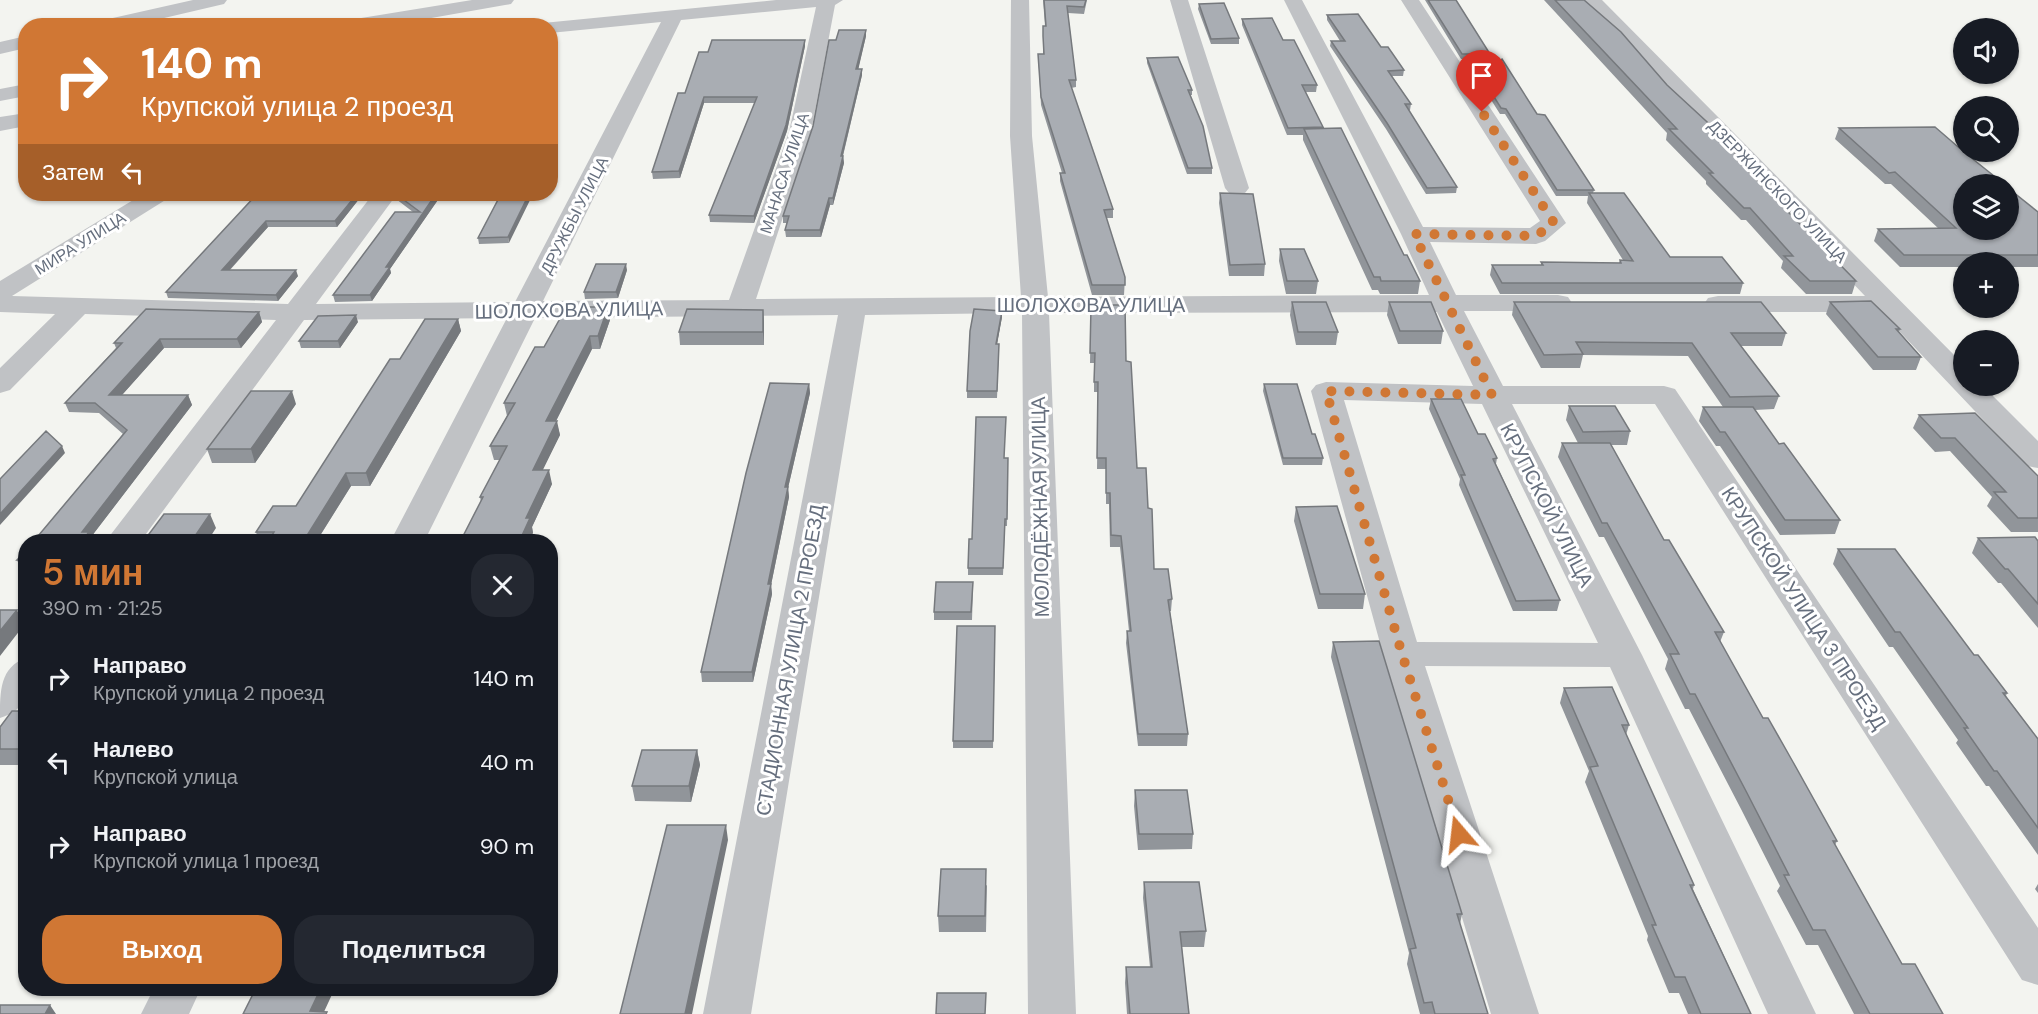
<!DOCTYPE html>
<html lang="ru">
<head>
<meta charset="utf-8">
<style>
	:root { --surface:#171b24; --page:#242831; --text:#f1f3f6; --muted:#9ea1a6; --accent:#d07734 }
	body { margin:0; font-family:"DM Sans",sans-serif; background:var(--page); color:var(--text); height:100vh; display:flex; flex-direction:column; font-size:22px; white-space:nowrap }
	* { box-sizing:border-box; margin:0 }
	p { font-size:20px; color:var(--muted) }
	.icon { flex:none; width:33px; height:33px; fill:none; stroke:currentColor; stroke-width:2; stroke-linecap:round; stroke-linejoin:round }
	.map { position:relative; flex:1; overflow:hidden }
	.side { position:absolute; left:18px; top:534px; width:540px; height:462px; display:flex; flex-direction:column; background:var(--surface); border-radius:24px; box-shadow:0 2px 4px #0004 }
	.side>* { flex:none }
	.guide { position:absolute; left:18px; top:18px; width:540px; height:183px; border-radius:24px; box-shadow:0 2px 4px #0004; background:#d07734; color:#fff; overflow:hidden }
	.fabs { position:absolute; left:1953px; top:18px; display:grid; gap:12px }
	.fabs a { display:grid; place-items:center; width:66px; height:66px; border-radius:50%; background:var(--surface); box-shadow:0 2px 4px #0004; font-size:30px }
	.pin { position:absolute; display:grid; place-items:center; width:51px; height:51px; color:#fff; margin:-62px -26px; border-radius:50% 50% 50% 0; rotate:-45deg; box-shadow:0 0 6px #0007 }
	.pin .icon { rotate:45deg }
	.me { position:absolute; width:66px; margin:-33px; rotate:343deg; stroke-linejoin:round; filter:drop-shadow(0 0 4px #0008) }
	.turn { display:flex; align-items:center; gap:21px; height:126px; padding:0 24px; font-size:27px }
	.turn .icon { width:78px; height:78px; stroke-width:2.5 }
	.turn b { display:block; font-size:42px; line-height:51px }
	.then { display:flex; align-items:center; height:57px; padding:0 24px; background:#0003; gap:12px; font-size:22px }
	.round { display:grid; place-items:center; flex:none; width:63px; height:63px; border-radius:24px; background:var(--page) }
	.overview { display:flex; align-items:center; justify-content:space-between; height:102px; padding:0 24px }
	h1 { font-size:36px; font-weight:600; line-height:45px; color:var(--accent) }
	.action { display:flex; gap:12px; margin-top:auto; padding:12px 24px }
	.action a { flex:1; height:69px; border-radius:24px; background:var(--accent); color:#fff; font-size:24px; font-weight:600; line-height:69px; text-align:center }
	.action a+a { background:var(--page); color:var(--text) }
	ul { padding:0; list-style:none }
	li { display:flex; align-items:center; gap:18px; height:84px; padding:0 24px }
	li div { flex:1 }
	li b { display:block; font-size:22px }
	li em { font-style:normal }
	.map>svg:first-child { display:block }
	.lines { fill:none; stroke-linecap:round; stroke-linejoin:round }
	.minor { fill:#c0c2c5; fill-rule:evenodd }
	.wall { fill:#91959a }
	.shaded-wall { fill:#76797d }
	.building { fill:#a9adb3; stroke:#76797d; stroke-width:1.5 }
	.route { stroke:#d07734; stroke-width:10; stroke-dasharray:0 18 }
	.labels { text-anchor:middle; stroke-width:6; stroke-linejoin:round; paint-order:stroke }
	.far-street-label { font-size:16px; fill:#666f7e; stroke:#fff }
	.street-label { font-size:20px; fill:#666f7e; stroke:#fff }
</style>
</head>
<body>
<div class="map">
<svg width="2038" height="1014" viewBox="0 0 2038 1014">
	<rect width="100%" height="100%" fill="#f3f4f0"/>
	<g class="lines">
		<!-- minor -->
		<path class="minor" d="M193 0H227L224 4 130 26H93L95 22Z
			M472 0H514L511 4 505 5 386 26H340L342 22 349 20Z
			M776 0H843L835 5 811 132 756 299 1021 297 1010 136 1011 0H1029L1032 136 1048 297 1429 295 1401 234 1284 0H1302L1423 227 1530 228 1540 221 1401 0H1419L1566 223 1545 241 1536 244 1430 242 1456 295H1558L1568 297 1572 303 1568 309 1558 311H1464L1503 386H1664L1675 389 2038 928V985L2022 980 1655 404H1512L1642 655 1816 1014H1768L1610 667 1425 666 1539 1014H1491L1383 654 1311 391 1316 385 1326 382 1473 386 1437 312 1049 313 1076 1014H1028L1022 313 865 315 751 1014H703L838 315 535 318 424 542H390L507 318 304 320 140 542H105L276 320 85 314 10 390 0 393V368L55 314 0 312V281L143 194H171L167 199 12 296 288 304 373 194H397L316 304 515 302 661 22 550 33V26H541L543 23ZM816 7 789 132 729 300 543 301 681 20ZM1344 400 1482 404 1598 643 1417 642Z
			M1170 0H1188L1249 188 1245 193 1237 195 1229 193 1225 188Z
			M1583 0H1602L1964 365V386H1983L2038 441V468L2027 466 1881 312H1718L1708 310 1704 304 1708 298 1718 296H1865Z
			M26 36V48L0 54V42Z
			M26 84V96L0 101V89Z
			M26 113V126L0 131V117Z
			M26 658C26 686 32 709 0 718 0 691 0 667 26 658Z
			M154 988H201L189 1014H141Z"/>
	</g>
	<!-- wall -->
	<path class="wall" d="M1043 0H1087L1084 14 1068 13 1076 80V87L1071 88 1113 209V218H1106L1125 277 1124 295H1092L1060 181V173H1062L1041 105 1038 54H1043V36L1045 26Z
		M1425 0H1456L1490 54 1489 59H1461Z
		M1544 0H1584L1667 85 1731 144 1730 148 1749 169V171L1856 281 1852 294H1806L1781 268 1783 261 1746 220H1741L1706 184V181L1666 140 1667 133Z
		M1199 4 1239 38V44H1211L1198 9Z
		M1327 15 1381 47 1404 70 1403 76H1392L1411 104 1410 110H1408L1457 187 1456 193 1426 194 1386 129 1330 46 1331 41H1340L1327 20Z
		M1242 19 1283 40 1317 85 1316 92H1306L1323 128 1420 281 1418 294H1380L1378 290H1372L1303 140V135H1287L1242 25Z
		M866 30V36L858 69H862V75L843 156 844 163 833 205H830L821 237H786L785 230 787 223H783V216L813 126 836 40Z
		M805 40V46L787 131 754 223 710 222 709 215 755 103H704L680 178 653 179 652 172 708 52Z
		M1147 58 1192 90V95H1190L1212 168V174H1187L1147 63Z
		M1472 62 1594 190 1593 193 1670 257 1743 283 1740 294H1500L1490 275 1492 265H1541V262L1619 263 1620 260H1623L1587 203 1588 196H1556L1505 114H1500L1471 68Z
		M1839 128 2024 201 2038 212V267H2008V262H1964V267H1900L1874 241 1878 229H1939L1891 184H1885L1835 139Z
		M1220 193 1265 264 1264 276H1229L1219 203Z
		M257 194H363L337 227H268L230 270 298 276 278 301 168 298 166 292Z
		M395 194H442L390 269 391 273 372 301 335 302 333 295 413 212 396 199Z
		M501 194 509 243 479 244 478 238Z
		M1280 249 1318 281 1316 294H1286L1279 261Z
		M627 270 618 298 585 299 584 292Z
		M1292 302 1338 332 1336 345H1296L1290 315Z
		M1389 302 1443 331 1441 344H1398L1387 315Z
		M1514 302 1786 333 1782 346H1741L1779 396 1774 409 1755 410 1779 444 1840 520 1835 534 1780 535 1720 446H1716L1699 421 1703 407H1723L1688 356 1583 355 1580 368H1541L1512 315Z
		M1830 302 1900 329 1899 332 1921 357 1916 370H1873L1826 314Z
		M1091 307 1126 361 1137 468 1148 508 1154 569 1172 599 1171 611H1170L1188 734 1187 746H1138L1126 643 1127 631H1129L1120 547H1110L1109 504H1106V469H1097L1098 392H1094V363H1090Z
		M763 310 764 323V345H680L679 332Z
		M1002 311V317L997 344 999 350 997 398H967V391Z
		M259 312 262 322 241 348H164L122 395H188L192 405 91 537 33 542 123 434 99 413 69 412 65 403 116 348 114 343Z
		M458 319 461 331 370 486H351L316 542H259L256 532 296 506 400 359Z
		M610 320 600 349H592L556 421 560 435 542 470 552 484 532 527 533 533 481 502 480 497 500 460H494L490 446 507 416 504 403Z
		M358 322 340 348H301L299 341Z
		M809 384 810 393 788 488 789 497 771 585 772 594 753 682H702L701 672Z
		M1264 384 1312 434 1323 458 1322 465H1283L1263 391Z
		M1431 399 1478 434 1497 458 1496 464 1560 600 1557 611H1513L1459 485 1460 479 1429 409Z
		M296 404 255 463H212L207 449Z
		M1569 406 1630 431 1627 445H1611L1664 540 1724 632 1720 642 1763 718 1837 841 1835 845 1902 964 1943 1014H1854L1818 945H1806L1777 891 1780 886 1741 809 1689 709H1685L1665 669 1668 659 1604 537H1599L1558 457 1562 443H1578L1566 420Z
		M1919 415 2038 476V532H2011L1987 506 1992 497 1950 451 1935 452 1913 428Z
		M1004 458H1008L1007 526H1005L1003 575H968V568L972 539Z
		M1296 507 1365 594 1363 609H1318L1294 521Z
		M1978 538 2038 541V628L2001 583H1998L1972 553Z
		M1838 549 1974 655 2007 693 2006 696 2038 739V855L1989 786H1986L1956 743 1958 740 1893 647H1889L1833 564Z
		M26 551V571H22L17 560Z
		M973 589 972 620H934V612Z
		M995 626 993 748H953V741Z
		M1333 642 1462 914 1460 924 1488 1014H1420L1407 964 1409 953 1331 657Z
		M1564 688 1629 725 1626 735 1694 885 1693 889 1751 1014H1688L1679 993H1669L1647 940 1648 936 1585 782 1589 771 1560 703Z
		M26 711V765H0V727Z
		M697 750 700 765 691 802 635 801 632 786Z
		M1135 790 1193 834 1192 849 1138 850 1134 806Z
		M1144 882 1206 931 1204 947H1182L1189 1014H1127L1125 983 1126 967H1150L1143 898Z
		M2038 884V893L2035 889Z
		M987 885 986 932H939L938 916Z
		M26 938V953L21 945Z"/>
	<!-- shaded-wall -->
	<path class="shaded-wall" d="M866 30V36L857 75 856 69Z
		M805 40V46L787 131 754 223V216Z
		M862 69V75L841 163V156Z
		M704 97V103L680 178 679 171Z
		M843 156 844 163 833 205V198Z
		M357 194H363L337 227 335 221Z
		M436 194H442L390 269 391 273 372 301 370 295 386 267Z
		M529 194H533L509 243 508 237Z
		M829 198 830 205 821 237 820 230Z
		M266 221 268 227 224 276 222 270Z
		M626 264 627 270 618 298 616 292Z
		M296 270 298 276 278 301 276 295Z
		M608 307 610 320 600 349 598 336Z
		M763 310 764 323V345L763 332Z
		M1002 311V317L996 350V344Z
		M259 312 262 322 241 348 237 339Z
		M356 315 358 322 340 348 338 341Z
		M458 319 461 331 370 486 366 473Z
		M590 336 592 349 549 435 546 421Z
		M160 339 164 348 113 405 109 395Z
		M809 384 810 393 788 488 789 497 771 585 772 594 753 682 752 672 785 487Z
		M292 391 296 404 255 463 251 449Z
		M188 395 192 405 91 537 93 542H81L82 532Z
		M557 421 560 435 536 484 533 470Z
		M62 446 65 453 0 525V514Z
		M549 470 552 484 532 527 533 533 529 542H519L526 518Z
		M346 473 351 486 316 542H303Z
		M210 514 216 528 207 542H191Z
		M17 610 24 625 0 656V631Z
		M697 750 700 765 691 802 689 786Z
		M726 825 728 840 692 1014H685Z
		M321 988H335L323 1014 310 1011Z
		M50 1005 56 1014H45Z"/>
	<!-- building -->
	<path class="building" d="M1044 0H1086L1084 7 1067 6 1076 80H1069L1113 209 1104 210 1125 277V285H1092L1060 173H1065L1041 97 1038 54H1044L1043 36V26H1046Z
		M1428 0H1456L1490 54H1462Z
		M1555 0H1584L1621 32 1667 85 1731 144H1727L1749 169H1746L1856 281H1810L1784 256H1793L1750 208H1744L1709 173H1713L1669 129H1677Z
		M1224 3 1239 38 1211 39 1199 4Z
		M1358 14 1381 47H1388L1404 70 1388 71 1411 104H1405L1457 187 1427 188 1387 123 1331 41H1345L1327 15Z
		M1272 18 1283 40H1294L1317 85H1302L1323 127 1288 128 1242 19Z
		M839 30H866L856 69H862L841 156H843L833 198H829L820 230H785L789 216H783L813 126 829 40H836Z
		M712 40H805L786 125 754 216 709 215 757 97H704L679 171 652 172 678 93H685L699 52H708Z
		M1178 57 1192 90H1188L1203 126 1212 168H1188L1147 58Z
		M1502 59 1537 114 1545 115 1594 190H1557L1506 109 1501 108 1472 62 1497 63Z
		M1935 127 1964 152 2004 184H1964V230H2008V188L2038 212V255H1904L1878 229 1956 228 1895 172 1889 173 1839 128Z
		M1341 128 1404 255H1407L1420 281H1381L1380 277H1374L1304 129Z
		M1220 193 1253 194 1265 264 1230 265Z
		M1589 193H1624L1670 257H1722L1743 283H1502L1492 265H1543L1541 262 1621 263 1620 260 1633 261Z
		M257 194H357L335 221H266L222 270H296L276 295 166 292Z
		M396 194H436L386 267H390L370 295H333L395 212H420Z
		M501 194H529L508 237 478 238Z
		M1280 249H1304L1318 281H1287Z
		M596 264H626L616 292H584Z
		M1871 301 1900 329H1896L1921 357H1878L1830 302Z
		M1292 302H1326L1338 332H1298Z
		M1389 302H1431L1443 331H1400Z
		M1514 302H1761L1786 333H1731L1779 396 1730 397 1692 343 1576 342 1583 354 1544 355Z
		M1098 305H1125L1126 361 1131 362 1137 468H1146L1148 508 1152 509 1154 569H1168L1172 599 1168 600 1188 734H1138L1127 631H1131L1121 536 1111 535 1110 493H1106V458H1097L1098 382H1094L1095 353H1090L1091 307H1098Z
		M574 307H608L598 336H590L546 421H557L533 470H549L526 518H530L519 542H460L483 497H480L507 446H490L515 403H504L535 347H544L562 315H571Z
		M146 309 259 312 237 339H160L109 395H188L82 532H89L81 542H33L127 430 95 403H65L122 343H114Z
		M687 309 763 310V332H679Z
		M974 309 1002 311 996 344H999L997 391H967L970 331Z
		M356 315 338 341H299L318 316Z
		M425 319H458L366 473H346L303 542H268L274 532H256L273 506H296L390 359H400Z
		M770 383 809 384 785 487H788L768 584H771L752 672H701L746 473Z
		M1264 384H1297L1312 434H1315L1323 458H1283Z
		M251 391H292L251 449H207Z
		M1431 399H1461L1478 434H1485L1497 458 1493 459 1560 600 1516 601 1472 501 1461 475H1465Z
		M1569 406H1615L1630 431 1583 432Z
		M1703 407H1753L1779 444 1784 443 1840 520H1785L1725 432H1720Z
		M1975 413 2038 476V518H2018L1994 492H2006L1955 438H1941L1919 415Z
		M976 417H1006L1004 458H1008L1007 519H1005L1003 568H968L969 539H972Z
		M46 431 62 446 0 514V479Z
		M1562 443H1610L1664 540H1669L1724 632H1715L1763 718H1768L1793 762 1837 841H1833L1902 964H1915L1943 1014H1870L1825 930H1813L1784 875H1789L1747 793 1695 694H1690L1670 654H1679L1607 523H1602Z
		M1337 506 1365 594H1320L1296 507Z
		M164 514H210L191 542H143Z
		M2035 537 2038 541V604L2008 569H2005L1978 538Z
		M1838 549H1895L1974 655H1978L2007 693H2003L2038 739V828L1997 771H1994L1964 728H1968L1900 632H1895Z
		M26 551V560H17Z
		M936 582H973L971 612H934Z
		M0 610H17L0 631Z
		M957 626H995L993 741H953Z
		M1379 641 1462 914H1457L1488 1014H1435L1432 1002 1424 1003 1410 949 1416 948 1333 642Z
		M1612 687 1629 725H1622L1694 885H1690L1751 1014H1701L1685 977H1675L1652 925H1656L1590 767 1598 766 1564 688Z
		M12 711H26V749H0V727Z
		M642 750H697L689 786H632Z
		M1135 790H1187L1193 834H1139Z
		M667 825H726L685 1014H620Z
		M941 869H986L985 916H938Z
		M1144 882H1199L1206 931 1180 932 1189 1014H1130L1126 967H1152Z
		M26 938V945H21Z
		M256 988H321L310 1011 327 1012 326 1014H243Z
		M937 993H986L985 1014H936Z
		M0 1005H50L45 1014H0Z"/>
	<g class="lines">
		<!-- route -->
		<path class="route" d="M1459 834 1402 654 1326 391 1492 395 1414 234 1536 236 1554 223 1482 112"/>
	</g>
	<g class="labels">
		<!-- far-street labels -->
		<g class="far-street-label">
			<text transform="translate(784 173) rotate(-72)" y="6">МАНАСА УЛИЦА</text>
			<text transform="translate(1778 191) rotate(46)" y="6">ДЗЕРЖИНСКОГО УЛИЦА</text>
			<text transform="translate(574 215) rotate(-63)" y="6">ДРУЖБЫ УЛИЦА</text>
			<text transform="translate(80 243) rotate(-32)" y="6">МИРА УЛИЦА</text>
		</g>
		<!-- street labels -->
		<g class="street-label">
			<text x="1091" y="312">ШОЛОХОВА УЛИЦА</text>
			<text transform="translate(569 310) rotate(-1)" y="7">ШОЛОХОВА УЛИЦА</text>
			<text transform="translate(1547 505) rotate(63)" y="7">КРУПСКОЙ УЛИЦА</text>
			<text transform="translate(1040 507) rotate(-91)" y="7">МОЛОДЁЖНАЯ УЛИЦА</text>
			<text transform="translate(1804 608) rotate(57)" y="7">КРУПСКОЙ УЛИЦА 3 ПРОЕЗД</text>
			<text transform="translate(790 660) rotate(-80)" y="7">СТАДИОННАЯ УЛИЦА 2 ПРОЕЗД</text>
		</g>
	</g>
</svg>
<div class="fabs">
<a><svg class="icon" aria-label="sound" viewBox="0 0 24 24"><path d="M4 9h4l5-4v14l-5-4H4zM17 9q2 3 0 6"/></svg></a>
<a><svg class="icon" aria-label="search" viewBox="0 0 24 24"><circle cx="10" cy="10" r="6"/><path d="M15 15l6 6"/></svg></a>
<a><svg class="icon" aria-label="layers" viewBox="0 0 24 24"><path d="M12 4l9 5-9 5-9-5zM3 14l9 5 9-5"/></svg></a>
<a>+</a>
<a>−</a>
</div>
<div class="pin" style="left:1482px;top:112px;background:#d93025"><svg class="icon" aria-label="arrive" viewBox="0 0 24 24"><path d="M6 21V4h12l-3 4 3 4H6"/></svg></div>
<svg class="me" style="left:1459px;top:834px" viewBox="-20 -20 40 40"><path d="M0-17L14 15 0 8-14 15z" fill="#d07734" stroke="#fff" stroke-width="4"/></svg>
<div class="guide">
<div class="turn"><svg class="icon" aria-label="right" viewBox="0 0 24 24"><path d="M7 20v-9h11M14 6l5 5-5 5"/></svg><div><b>140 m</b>Крупской улица 2 проезд</div></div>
<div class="then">Затем<svg class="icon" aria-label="left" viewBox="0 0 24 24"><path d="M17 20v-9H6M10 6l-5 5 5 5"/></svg></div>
</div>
<section class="side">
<div class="overview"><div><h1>5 мин</h1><p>390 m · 21:25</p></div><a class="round"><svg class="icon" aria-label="close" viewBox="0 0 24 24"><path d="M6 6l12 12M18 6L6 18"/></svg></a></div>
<ul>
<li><svg class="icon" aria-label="right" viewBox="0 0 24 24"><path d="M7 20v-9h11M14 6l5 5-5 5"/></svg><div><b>Направо</b><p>Крупской улица 2 проезд</p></div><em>140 m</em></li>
<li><svg class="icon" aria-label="left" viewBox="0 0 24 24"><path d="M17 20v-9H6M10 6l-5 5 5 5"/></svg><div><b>Налево</b><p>Крупской улица</p></div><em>40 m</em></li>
<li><svg class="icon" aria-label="right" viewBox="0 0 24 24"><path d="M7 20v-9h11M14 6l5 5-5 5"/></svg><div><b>Направо</b><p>Крупской улица 1 проезд</p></div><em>90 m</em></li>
</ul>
<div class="action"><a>Выход</a><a>Поделиться</a></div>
</section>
</div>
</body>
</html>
